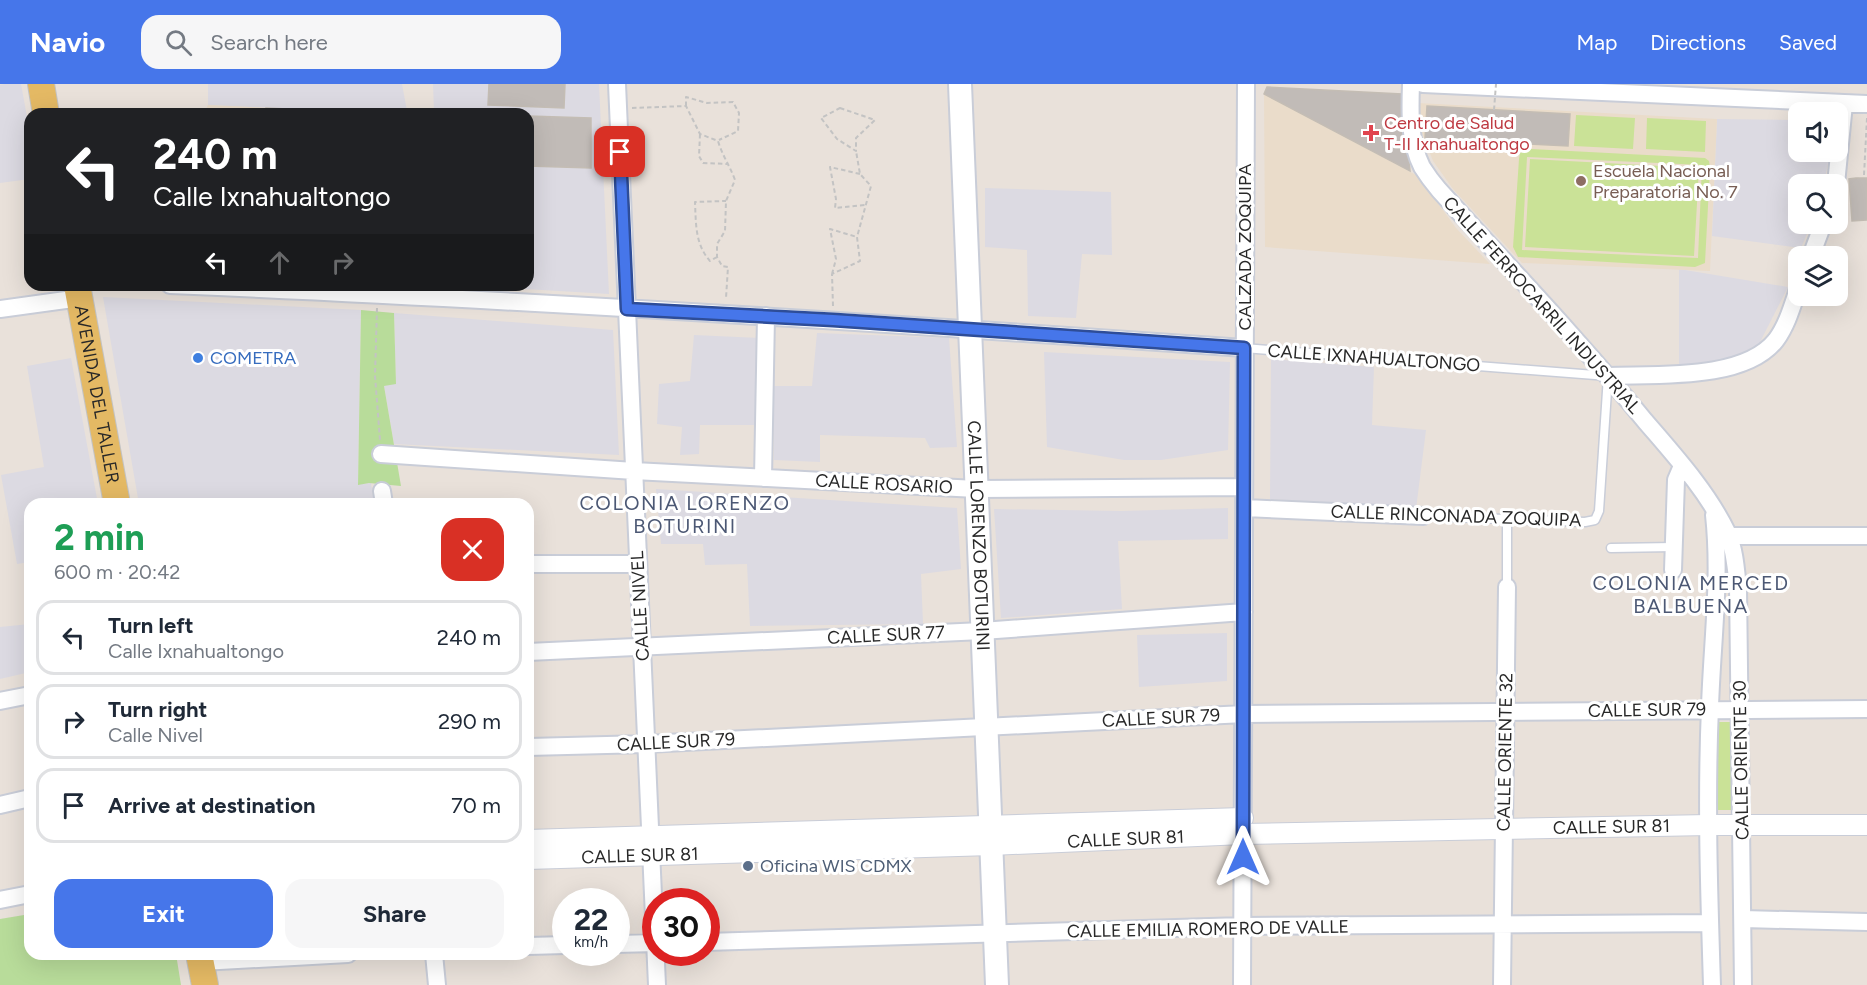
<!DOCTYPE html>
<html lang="en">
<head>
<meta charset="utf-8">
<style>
	:root { --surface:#fff; --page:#f6f6f7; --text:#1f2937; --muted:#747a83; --line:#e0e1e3; --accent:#4676ea }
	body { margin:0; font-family:Figtree,sans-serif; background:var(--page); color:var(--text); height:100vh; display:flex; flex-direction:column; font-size:22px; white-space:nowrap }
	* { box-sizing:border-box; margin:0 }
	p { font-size:20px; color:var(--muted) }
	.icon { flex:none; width:33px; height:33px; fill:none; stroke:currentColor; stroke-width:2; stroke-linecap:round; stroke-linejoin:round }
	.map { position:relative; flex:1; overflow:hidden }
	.panel { position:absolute; left:24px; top:414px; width:510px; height:462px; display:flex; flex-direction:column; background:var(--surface); border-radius:18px; box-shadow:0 6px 24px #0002 }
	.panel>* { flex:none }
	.hud { position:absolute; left:24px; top:24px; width:510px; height:183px; border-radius:18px; box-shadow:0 6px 24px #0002; background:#202124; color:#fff; overflow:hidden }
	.fabs { position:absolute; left:1788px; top:18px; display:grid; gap:12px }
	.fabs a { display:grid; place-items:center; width:60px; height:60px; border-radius:12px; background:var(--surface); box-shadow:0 6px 24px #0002; font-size:30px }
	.speed { position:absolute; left:552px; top:804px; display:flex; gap:12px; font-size:30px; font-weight:700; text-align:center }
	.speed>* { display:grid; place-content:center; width:78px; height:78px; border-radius:50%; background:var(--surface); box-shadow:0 6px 24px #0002; line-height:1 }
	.speed small { font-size:15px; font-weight:400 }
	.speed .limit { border:9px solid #d22; background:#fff; color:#111 }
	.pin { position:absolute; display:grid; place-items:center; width:51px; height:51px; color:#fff; margin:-26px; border-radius:12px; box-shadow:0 3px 9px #0006 }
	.me { position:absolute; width:66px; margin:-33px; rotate:0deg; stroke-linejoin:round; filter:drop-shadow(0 0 4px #0008) }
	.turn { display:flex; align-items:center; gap:21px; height:126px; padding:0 30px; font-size:27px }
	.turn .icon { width:78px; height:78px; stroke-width:2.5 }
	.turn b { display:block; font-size:42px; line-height:51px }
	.lanes { display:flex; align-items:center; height:57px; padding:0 30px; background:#0003; justify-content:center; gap:30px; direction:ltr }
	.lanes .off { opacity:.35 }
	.round { display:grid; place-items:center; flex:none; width:63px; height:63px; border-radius:18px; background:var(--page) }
	.overview { display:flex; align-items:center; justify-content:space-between; height:102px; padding:0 30px }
	h1 { font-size:36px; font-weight:700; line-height:45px; color:#1e9e55 }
	.action { display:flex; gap:12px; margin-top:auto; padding:12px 30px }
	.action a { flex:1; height:69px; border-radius:18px; background:var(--accent); color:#fff; font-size:24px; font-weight:700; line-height:69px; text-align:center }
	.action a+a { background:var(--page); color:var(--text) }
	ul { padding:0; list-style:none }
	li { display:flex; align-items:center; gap:18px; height:75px; margin:0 12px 9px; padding:0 18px; border:3px solid var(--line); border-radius:18px }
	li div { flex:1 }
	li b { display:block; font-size:22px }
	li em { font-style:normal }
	header { display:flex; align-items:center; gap:36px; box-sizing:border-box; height:84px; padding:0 30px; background:var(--accent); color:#fff }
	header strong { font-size:28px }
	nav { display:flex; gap:33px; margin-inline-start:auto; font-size:21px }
	.search { width:420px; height:54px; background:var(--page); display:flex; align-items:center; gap:15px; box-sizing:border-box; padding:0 21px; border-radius:18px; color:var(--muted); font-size:22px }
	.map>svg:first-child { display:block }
	.industrial { fill:#dcdae2 }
	.education { fill:#eadcca }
	.green { fill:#b8dc9a }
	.pitch { fill:#cae297; fill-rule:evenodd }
	.building { fill:#c1bbb7; stroke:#c4bdb4; stroke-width:1.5 }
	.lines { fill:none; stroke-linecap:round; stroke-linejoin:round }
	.service-casing { stroke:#c9cdd8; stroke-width:11 }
	.minor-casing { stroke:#c9cdd8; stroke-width:20 }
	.tertiary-casing { stroke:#c9cdd8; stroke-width:22 }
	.secondary-casing { stroke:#c9cdd8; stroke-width:26 }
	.primary-casing { stroke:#c3c3c3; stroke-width:28 }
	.path { stroke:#c3c3c3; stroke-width:2; stroke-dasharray:4.5 3; stroke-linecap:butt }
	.service { stroke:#fff; stroke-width:8 }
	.minor { stroke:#fff; stroke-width:16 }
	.tertiary { stroke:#fff; stroke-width:20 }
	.secondary { stroke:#fff; stroke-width:22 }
	.primary { stroke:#e4b964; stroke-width:26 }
	.path-bridge { stroke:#c3c3c3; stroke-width:2; stroke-dasharray:4.5 3; stroke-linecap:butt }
	.route-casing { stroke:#2e4d98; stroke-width:15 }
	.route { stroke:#4676ea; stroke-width:10 }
	.health-dot { fill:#e0444e; stroke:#fff; stroke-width:2 }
	.education-dot { fill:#8d6e63; stroke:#fff; stroke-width:2 }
	.shop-dot { fill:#3f7fe0; stroke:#fff; stroke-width:2 }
	.service-dot { fill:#5c6f8a; stroke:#fff; stroke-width:2 }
	.labels { text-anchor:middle; stroke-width:6; stroke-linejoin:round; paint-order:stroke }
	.health-label { font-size:18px; fill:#be3a42; stroke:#fff; text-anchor:start }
	.education-label { font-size:18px; fill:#785e54; stroke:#fff; text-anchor:start }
	.street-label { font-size:18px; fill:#282828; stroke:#fff }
	.shop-label { font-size:18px; fill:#366cbe; stroke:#fff; text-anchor:start }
	.service-label { font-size:18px; fill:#4e5e75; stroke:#fff; text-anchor:start }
	.neighbourhood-label { font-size:20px; letter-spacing:1.5px; fill:#4c5874; stroke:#fff }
</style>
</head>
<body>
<header>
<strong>Navio</strong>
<div class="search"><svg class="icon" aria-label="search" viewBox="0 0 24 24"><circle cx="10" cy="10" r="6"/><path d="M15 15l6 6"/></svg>Search here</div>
<nav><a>Map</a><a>Directions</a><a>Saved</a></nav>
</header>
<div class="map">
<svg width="1867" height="901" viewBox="0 0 1867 901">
	<rect width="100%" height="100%" fill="#e9e1da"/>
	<!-- industrial -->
	<path class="industrial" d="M4 0H21L30 49V95L0 99V1Z
		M208 0H402L407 27H434L433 0H599L609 210 456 201H528V30H354V28L208 21Z
		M1717 35 1798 36V68H1830L1824 100H1798V140H1811L1801 164 1712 152Z
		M985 104 1111 108 1112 171 1082 170 1076 234 1028 232 1027 166 985 163Z
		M1679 185 1788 203 1759 260 1720 280 1679 283Z
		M103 213 361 226 358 400 371 399 374 420H139Z
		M394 229 613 246 619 371 394 360 384 302 396 299Z
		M817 249 949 254 957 363 930 364 925 354 820 351V378L774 376V302H812Z
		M694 251 760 254 756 341H700L699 370 680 371 682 343 657 340 659 300 690 297Z
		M1044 268 1230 278 1228 366 1161 376H1124L1047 363Z
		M71 274 98 420H30V478L17 480 1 391 44 383 27 282Z
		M1271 275 1374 283 1372 341 1426 346 1416 425 1270 415Z
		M656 405 957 424 961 485 921 490 923 540 750 542 747 480 705 481 703 460H661Z
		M1228 424V455L1118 457 1122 525 1001 534 994 425 1121 427Z
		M30 540V588L0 595V543Z
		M1227 549V597L1139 603 1137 551Z"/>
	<!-- education -->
	<path class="education" d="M1264 10 1418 92 1456 144 1490 180 1265 163Z
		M1417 19 1717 35 1710 187 1522 179 1453 105 1433 77 1422 49Z
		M208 21 354 28V30H203Z"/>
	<!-- green -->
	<path class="green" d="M361 226 394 229 396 300 384 302 401 402 369 399 358 401Z
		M30 830V870H176L181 901H0V835Z"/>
	<!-- pitch -->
	<path class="pitch" d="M1576 31 1635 34 1633 65 1574 62Z
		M1647 34 1706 37 1705 68 1646 65Z
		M1531 65 1705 74 1709 77 1710 84 1705 179 1695 183 1518 173 1513 163 1519 75 1520 69ZM1527 73 1702 81 1698 174 1522 166Z
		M1530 75 1699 84 1694 172 1525 163Z
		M1714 638H1735L1736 726H1715Z"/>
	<!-- building -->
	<path class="building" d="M489 0H565L564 24 488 21Z
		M1267 3 1402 10 1410 87 1264 10Z
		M1427 22 1570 30 1568 62 1425 55Z
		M266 24 287 25V30H266Z
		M71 25 193 27V30H71Z
		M424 27V30H354V28Z
		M528 32 591 34V84L528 82Z
		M1856 94H1867V136L1852 137 1849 95Z"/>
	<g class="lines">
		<!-- service casing -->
		<g class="service-casing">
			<path id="service" d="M1244 264 1608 292 1599 427 1595 436 1585 438 1423 432
				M1611 464 1674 463
				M1507 503V436"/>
		</g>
		<!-- minor casing -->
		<g class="minor-casing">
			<path id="minor" d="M617 0 657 901
				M1411 0C1410 28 1409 57 1422 83 1427 91 1433 99 1439 106 1508 182 1580 257 1645 337 1675 372 1708 408 1728 450 1735 467 1736 486 1738 504L1743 901
				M1423 0 1867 20
				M1836 100 1844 20
				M1811 172 1823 140
				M170 201C528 216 886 239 1244 264
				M0 225 80 214
				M1608 292C1656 290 1744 297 1776 256 1787 241 1792 223 1798 205
				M381 370 634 387 976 405 1244 403
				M763 394 766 232
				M382 407 384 420
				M1245 424 1423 432
				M1720 452H1867
				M528 480H638
				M1673 486 1676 396 1682 382
				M528 568 982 547 1244 528
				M0 617 30 611
				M528 663 646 660 1244 630 1867 625
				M0 721 30 714
				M0 816 30 810
				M1743 835 1867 838
				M706 858 1243 842 1710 839
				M616 860 656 859
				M528 862 566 861
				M434 870 437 901
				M201 878 348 870
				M1242 901 1246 0
				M1502 901 1507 503
				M1712 901C1709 809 1706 715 1710 623 1712 559 1721 495 1714 431"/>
		</g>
		<!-- tertiary casing -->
		<g class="tertiary-casing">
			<g id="tertiary">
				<path d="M528 756 1243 734"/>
				<path id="s1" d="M528 775 991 761 1243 750 1709 741H1867"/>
			</g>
		</g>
		<!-- secondary casing -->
		<g class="secondary-casing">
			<g id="secondary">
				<path id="s2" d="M960 0 997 901"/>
			</g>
		</g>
		<!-- primary casing -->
		<g class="primary-casing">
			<g id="primary">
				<path d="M41 0 46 30"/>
				<path id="s3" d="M77 201 117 420"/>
				<path d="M199 870 205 901"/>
			</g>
		</g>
		<!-- path -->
		<path class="path" d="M686 22V13L707 19 733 18 739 29 738 47 719 56
			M632 24 686 22 700 50 718 57C722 71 730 82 735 96L726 117 725 147 717 160V173L722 182 728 183 726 214
			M840 24 875 36 856 54V67L837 55 821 34Z
			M700 50 699 72 703 79 727 80
			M860 90 830 83 836 115 835 124 865 121
			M1864 91 1867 34
			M717 173 710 177C695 160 696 140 695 118L726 117
			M832 190 836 175 830 145 857 153
			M833 222 832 190 860 177 857 153 871 102 860 90 856 67
			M377 224 375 292 380 356"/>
		<!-- service -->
		<use href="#service" class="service"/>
		<!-- minor -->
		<use href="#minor" class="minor"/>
		<!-- tertiary -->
		<use href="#tertiary" class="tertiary"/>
		<!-- secondary -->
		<use href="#secondary" class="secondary"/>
		<!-- primary -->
		<use href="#primary" class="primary"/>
		<!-- path-bridge -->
		<path class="path-bridge" d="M1494 26 1496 0"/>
	</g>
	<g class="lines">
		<!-- route casing -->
		<g class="route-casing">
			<path id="route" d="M620 68 627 225 833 236 1244 264 1243 773"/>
		</g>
		<!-- route -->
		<use href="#route" class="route"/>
	</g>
	<!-- markers -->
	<path class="health-dot" d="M1368 40h6v6h6v6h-6v6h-6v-6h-6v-6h6z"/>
	<circle class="education-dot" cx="1581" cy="97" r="6"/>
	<circle class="shop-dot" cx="198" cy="274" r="6"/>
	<circle class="service-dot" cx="748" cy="782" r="6"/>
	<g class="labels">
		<!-- health labels -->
		<g class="health-label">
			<text x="1384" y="45">Centro de Salud<tspan x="1384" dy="21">T-II Ixnahualtongo</tspan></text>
		</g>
		<!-- education labels -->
		<g class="education-label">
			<text x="1593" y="93">Escuela Nacional<tspan x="1593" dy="21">Preparatoria No. 7</tspan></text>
		</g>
		<!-- street labels -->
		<g class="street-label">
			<text transform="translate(1245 163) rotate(-90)" y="6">CALZADA ZOQUIPA</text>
			<text transform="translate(1542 221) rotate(48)" y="6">CALLE FERROCARRIL INDUSTRIAL</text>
			<text transform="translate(1374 274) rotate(4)" y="6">CALLE IXNAHUALTONGO</text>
			<text dy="6" stroke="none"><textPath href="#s3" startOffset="111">AVENIDA DEL TALLER</textPath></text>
			<text transform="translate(884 400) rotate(3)" y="6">CALLE ROSARIO</text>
			<text transform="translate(1456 432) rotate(2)" y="6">CALLE RINCONADA ZOQUIPA</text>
			<text dy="6" stroke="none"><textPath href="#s2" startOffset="452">CALLE LORENZO BOTURINI</textPath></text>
			<text transform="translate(640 522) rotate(-93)" y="6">CALLE NIVEL</text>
			<text transform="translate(886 551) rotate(-3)" y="6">CALLE SUR 77</text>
			<text transform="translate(1647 626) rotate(-1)" y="6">CALLE SUR 79</text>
			<text transform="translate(1161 634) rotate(-3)" y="6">CALLE SUR 79</text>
			<text transform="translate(676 658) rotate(-3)" y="6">CALLE SUR 79</text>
			<text transform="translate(1505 668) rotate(-89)" y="6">CALLE ORIENTE 32</text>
			<text transform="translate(1741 676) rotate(-91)" y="6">CALLE ORIENTE 30</text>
			<text dy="6" stroke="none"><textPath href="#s1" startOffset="1084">CALLE SUR 81</textPath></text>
			<text dy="6" stroke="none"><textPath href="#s1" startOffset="598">CALLE SUR 81</textPath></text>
			<text dy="6" stroke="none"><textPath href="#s1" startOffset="112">CALLE SUR 81</textPath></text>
			<text transform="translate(1208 845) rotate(-1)" y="6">CALLE EMILIA ROMERO DE VALLE</text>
		</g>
		<!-- shop labels -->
		<g class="shop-label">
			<text x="210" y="280">COMETRA</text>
		</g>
		<!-- service labels -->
		<g class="service-label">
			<text x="760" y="788">Oficina WIS CDMX</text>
		</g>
		<!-- neighbourhood labels -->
		<g class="neighbourhood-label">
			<text x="685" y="426">COLONIA LORENZO<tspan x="685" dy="23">BOTURINI</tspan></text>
			<text x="1691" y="506">COLONIA MERCED<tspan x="1691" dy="23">BALBUENA</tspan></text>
		</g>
	</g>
</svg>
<div class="fabs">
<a><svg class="icon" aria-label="sound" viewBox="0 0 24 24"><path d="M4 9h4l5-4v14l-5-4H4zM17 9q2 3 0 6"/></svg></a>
<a><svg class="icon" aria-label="search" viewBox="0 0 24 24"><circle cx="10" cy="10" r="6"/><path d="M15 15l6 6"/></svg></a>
<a><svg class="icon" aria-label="layers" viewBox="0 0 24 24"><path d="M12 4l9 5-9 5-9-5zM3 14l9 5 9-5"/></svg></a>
</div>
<div class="speed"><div>22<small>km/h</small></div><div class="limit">30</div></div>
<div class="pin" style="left:620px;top:68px;background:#d93025"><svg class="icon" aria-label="arrive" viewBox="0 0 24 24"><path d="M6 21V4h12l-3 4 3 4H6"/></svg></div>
<svg class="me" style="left:1243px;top:773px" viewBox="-20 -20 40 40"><path d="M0-17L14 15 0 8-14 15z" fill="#4676ea" stroke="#fff" stroke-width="4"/></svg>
<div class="hud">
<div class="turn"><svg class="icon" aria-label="left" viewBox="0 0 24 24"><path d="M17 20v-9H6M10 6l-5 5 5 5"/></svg><div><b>240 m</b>Calle Ixnahualtongo</div></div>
<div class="lanes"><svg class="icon" aria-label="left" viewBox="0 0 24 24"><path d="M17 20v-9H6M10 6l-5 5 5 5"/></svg><svg class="icon off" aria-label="ahead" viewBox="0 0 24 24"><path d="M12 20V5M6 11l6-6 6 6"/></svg><svg class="icon off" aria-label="right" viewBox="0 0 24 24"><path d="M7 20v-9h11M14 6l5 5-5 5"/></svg></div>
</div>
<section class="panel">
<div class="overview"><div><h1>2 min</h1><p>600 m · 20:42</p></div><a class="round" style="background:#d93025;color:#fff"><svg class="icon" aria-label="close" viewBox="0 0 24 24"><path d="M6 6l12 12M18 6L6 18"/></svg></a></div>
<ul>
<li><svg class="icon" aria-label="left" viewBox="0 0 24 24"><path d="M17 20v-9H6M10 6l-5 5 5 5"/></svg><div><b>Turn left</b><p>Calle Ixnahualtongo</p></div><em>240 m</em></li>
<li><svg class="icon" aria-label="right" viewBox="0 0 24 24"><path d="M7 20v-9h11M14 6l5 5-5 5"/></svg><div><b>Turn right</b><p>Calle Nivel</p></div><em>290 m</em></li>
<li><svg class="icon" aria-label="arrive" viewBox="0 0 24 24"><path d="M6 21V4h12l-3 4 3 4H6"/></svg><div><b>Arrive at destination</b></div><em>70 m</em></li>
</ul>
<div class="action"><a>Exit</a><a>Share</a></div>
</section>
</div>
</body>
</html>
